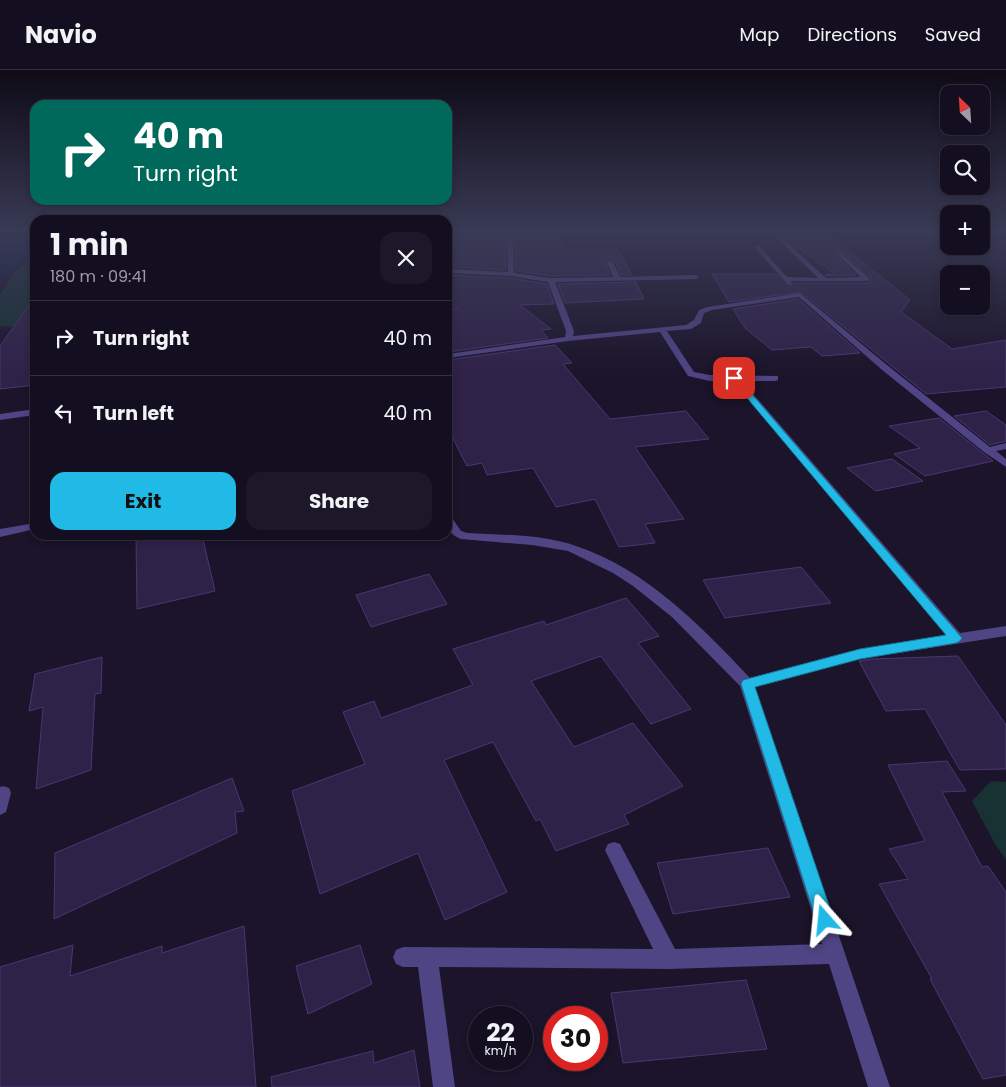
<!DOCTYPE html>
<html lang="en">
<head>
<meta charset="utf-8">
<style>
	:root { --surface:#140f20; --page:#1d1829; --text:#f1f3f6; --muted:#9d9ca5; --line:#332f3e; --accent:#21bae7 }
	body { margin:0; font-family:Poppins,sans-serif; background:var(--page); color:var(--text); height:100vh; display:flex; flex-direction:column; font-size:19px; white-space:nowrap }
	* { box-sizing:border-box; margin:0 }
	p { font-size:16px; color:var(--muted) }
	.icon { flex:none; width:28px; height:28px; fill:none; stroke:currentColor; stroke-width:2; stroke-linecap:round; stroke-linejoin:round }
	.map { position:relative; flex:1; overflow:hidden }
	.side { position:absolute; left:30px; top:145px; width:422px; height:325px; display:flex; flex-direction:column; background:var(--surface); border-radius:15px; box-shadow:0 2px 8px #0003,0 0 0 1px var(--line) }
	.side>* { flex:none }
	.hud { position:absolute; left:30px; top:30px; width:422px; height:105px; border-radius:15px; box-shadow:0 2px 8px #0003,0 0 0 1px var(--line); background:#00695c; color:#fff; overflow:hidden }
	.needle { width:32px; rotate:335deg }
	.controls { position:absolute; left:940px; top:15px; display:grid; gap:10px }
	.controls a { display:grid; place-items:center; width:50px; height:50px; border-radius:10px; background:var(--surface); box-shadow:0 2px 8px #0003,0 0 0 1px var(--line); font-size:25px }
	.speed { position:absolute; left:468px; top:936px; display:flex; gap:10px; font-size:25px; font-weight:700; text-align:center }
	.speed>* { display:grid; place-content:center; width:65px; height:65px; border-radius:50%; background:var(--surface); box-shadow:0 2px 8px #0003,0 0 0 1px var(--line); line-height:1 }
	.speed small { font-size:12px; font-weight:400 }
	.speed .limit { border:8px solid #d22; background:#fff; color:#111 }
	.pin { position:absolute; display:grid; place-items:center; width:42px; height:42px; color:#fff; margin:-21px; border-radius:10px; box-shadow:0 2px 8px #0006 }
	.me { position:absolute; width:55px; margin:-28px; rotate:342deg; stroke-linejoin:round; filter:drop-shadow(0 0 4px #0008) }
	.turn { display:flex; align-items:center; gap:18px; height:105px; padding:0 20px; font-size:22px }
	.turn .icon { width:65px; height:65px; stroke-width:2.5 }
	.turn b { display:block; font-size:35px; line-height:42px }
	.round { display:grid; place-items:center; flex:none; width:52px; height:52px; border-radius:15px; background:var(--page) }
	.overview { display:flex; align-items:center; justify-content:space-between; height:85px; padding:0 20px }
	h1 { font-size:30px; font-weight:700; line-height:38px }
	.cta { display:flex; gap:10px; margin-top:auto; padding:10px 20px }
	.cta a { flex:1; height:58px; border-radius:15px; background:var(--accent); color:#111; font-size:20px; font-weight:700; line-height:58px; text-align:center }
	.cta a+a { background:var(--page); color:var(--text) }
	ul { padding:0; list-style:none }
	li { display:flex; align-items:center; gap:15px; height:75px; padding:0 20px; border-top:1px solid var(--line) }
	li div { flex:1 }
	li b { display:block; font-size:19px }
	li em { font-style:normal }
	header { display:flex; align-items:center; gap:30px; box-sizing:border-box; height:70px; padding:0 25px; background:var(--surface); border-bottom:1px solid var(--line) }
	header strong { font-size:24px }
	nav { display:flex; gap:28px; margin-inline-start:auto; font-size:18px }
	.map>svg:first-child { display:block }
	.green { fill:#183133 }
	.water { fill:#111e46 }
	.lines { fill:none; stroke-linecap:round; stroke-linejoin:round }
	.stream { stroke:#111e46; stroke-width:10 }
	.building { fill:#2f2249; stroke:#4a3772 }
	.minor { fill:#4f4484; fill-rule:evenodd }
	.route { fill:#21bae7; stroke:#157996 }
</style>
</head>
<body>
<header>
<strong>Navio</strong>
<nav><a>Map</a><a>Directions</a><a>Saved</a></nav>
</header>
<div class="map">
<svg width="1006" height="1017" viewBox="0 0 1006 1017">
	<rect width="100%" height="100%" fill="#1b142a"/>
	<!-- green -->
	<path class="green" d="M35 187V252L10 257 0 256V225L15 202Z
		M991 711 1006 712V790L995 774 972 731Z"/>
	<!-- water -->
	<path class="water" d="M0 162H35V182L0 209Z"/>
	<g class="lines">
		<!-- stream -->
		<path class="stream" d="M697 162H698"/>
	</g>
	<!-- building -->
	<path class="building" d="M460 162 557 163 564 180 617 179 632 205H621L615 191 611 188 605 191 610 205 551 206 516 201 515 167 511 163 505 167 506 200 448 197V163H459Z
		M778 165 830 166 910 230 901 242 952 279 1006 270V317L926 324 801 222 729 232 712 204H776L788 217 793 216V213H867L872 209 838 178 835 184 856 205 827 206 825 204H835L783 167Z
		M448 205 511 208 547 214 554 234 520 235 551 259 541 260 548 268 448 282V240L457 238 448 230Z
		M636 212 644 229 565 233 558 214Z
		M35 227V315L0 319V276Z
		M798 229 860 283 822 286 811 277 772 280 745 258 733 239Z
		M555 275 572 293 563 294 610 349 686 341 709 369 635 377 684 449 645 454 655 473 619 477 595 429 556 437 533 398 487 405 482 393 467 396 448 359V290Z
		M986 341 1006 355V371L990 375 954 346Z
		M939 348 983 383 993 391 925 406 894 384 920 378 889 356Z
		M892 389 923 411 876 421 847 398Z
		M136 465H202L215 521 137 539Z
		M801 497 831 533 725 548 703 510Z
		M429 504 447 534 371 557 356 525Z
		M626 528 659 566 638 573 691 639 651 654 601 586 531 611 574 677 633 653 683 716 624 745 629 754 556 781 540 749 536 751 493 672 444 690 507 822 445 850 418 783 320 824 292 721 365 694 343 642 374 631 381 648 473 615 453 579 544 551 546 555Z
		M958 586 1006 655V699L960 700 925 639 886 641 859 591 872 589Z
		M102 587 101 623 95 624 91 700 36 719 43 637 29 641 35 604Z
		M947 691 966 721 942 722 982 797 988 796 1006 822V1005L983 1009 930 909H932L879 814 908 809 889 779 925 771 888 695Z
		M232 708 244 741 235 742 237 763 54 849 55 783Z
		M768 778 790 827 673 844 657 793Z
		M244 856 256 1017H0V897L73 875 70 906 162 876V883Z
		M360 875 372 914 308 944 296 896Z
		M746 910 767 979 623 993 611 923Z
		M414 980 420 1017H272L271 1007 373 981 374 993Z"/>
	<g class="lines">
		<!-- minor -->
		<path class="minor" d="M510 165 513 167 514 203 551 208 613 207 607 192 610 190 613 192 620 207 696 205 699 207 696 209 555 212 574 261 573 266 686 255 694 250 699 240 707 237 800 223 887 295 990 377 1006 373V379L996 381 1006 389V397L984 382 881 299 799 227 712 240 704 243 701 253 691 259 667 261 694 302 710 305 778 306V310L775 311H742L960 563 1006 556V566L860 589 755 617 890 1017H868L829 894 669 899 439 897 455 1017H433L418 897H403L396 894 393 887 396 880 403 877 653 879 605 780 608 774 614 772 620 774 675 879 822 874 740 616 672 547 633 516 613 503 568 481 532 475 461 469C449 464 448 459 448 447L452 448 461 461 467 463C502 465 542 464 576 476 646 499 701 556 750 608L860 579 946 565 733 311H710L688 306 660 262 568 271 448 288V284L565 267 566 261 548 212 511 206 448 203V199L508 202 507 167Z
			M782 168 826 208 861 207 836 183 838 180 870 209 867 211H791L792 215H788L755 178V176H759L787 207 818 208 780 171Z
			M35 339V345L0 350V344Z
			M35 453V459L0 467V459Z
			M3 716 9 718 11 723 6 742 0 745V717Z"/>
	</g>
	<!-- sky -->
	<linearGradient id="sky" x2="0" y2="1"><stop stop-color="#0f0b17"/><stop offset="0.53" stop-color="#393a55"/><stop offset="1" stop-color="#393a55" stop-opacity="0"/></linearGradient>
	<rect width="1006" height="304" fill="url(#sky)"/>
	<!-- route -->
	<path class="route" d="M734 306 737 307 962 568 960 571 956 573 860 589 755 617 834 850 831 856 825 859 819 856 816 850 741 614 743 610 747 609 860 579 946 565 732 310V307Z"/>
</svg>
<div class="controls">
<a><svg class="needle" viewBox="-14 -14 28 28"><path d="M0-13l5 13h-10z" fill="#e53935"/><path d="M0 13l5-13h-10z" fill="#9d9ca5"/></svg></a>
<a><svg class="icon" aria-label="search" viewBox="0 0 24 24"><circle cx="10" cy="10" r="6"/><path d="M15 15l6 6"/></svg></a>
<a>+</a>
<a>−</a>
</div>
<div class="speed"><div>22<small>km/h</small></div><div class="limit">30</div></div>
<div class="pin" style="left:734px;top:308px;background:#d93025"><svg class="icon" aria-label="arrive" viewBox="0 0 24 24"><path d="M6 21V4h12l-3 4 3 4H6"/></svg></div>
<svg class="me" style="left:825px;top:850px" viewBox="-20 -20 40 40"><path d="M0-17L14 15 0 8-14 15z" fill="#21bae7" stroke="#fff" stroke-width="4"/></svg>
<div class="hud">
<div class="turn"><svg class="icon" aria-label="right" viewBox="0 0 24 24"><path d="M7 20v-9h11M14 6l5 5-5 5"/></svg><div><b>40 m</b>Turn right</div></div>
</div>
<section class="side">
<div class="overview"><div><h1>1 min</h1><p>180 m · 09:41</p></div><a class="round"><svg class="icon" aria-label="close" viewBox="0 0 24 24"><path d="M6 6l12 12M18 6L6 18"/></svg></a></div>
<ul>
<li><svg class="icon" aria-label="right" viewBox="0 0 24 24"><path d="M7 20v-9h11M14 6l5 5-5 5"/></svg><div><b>Turn right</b></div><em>40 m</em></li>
<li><svg class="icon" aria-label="left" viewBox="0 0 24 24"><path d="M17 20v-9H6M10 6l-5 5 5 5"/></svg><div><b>Turn left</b></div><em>40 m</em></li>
</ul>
<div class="cta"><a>Exit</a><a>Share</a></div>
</section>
</div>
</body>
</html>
